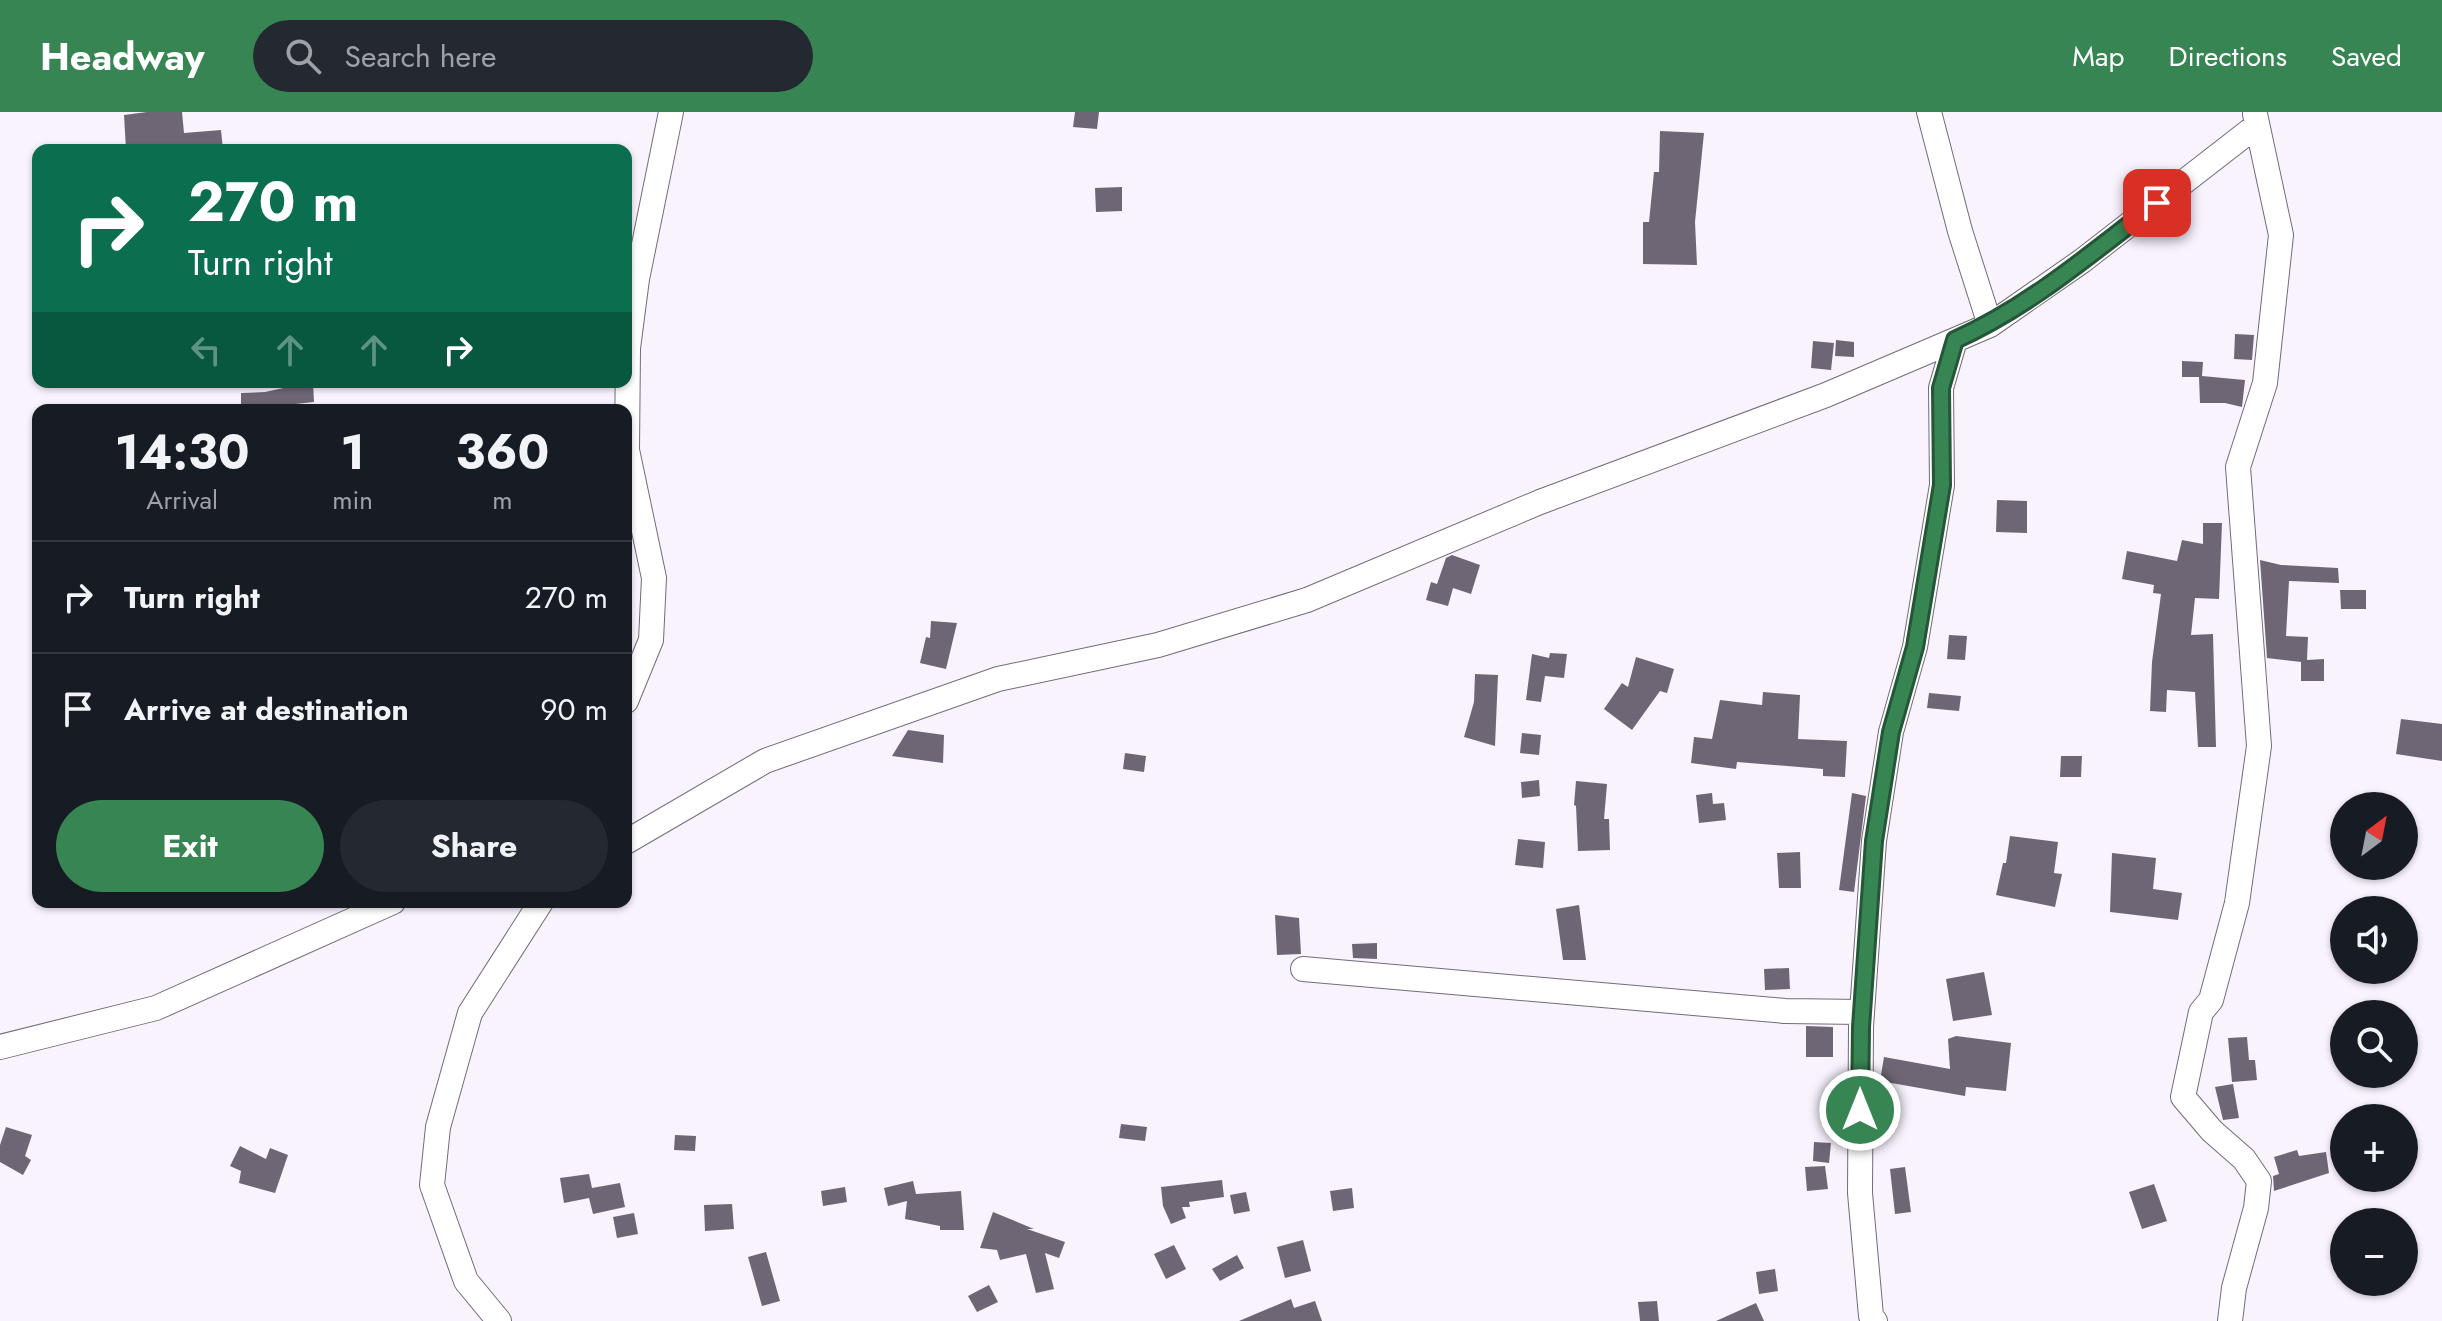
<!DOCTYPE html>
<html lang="en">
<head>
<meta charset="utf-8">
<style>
	:root { --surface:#171b24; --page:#242831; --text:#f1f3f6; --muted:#9ea1a6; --line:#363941; --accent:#388554 }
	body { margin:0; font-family:Jost,sans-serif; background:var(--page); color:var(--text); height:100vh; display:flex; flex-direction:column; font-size:30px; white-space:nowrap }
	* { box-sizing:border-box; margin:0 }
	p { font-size:26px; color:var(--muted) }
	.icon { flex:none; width:44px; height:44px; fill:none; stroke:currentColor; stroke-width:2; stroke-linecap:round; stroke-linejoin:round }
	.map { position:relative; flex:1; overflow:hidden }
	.sheet { position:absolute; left:32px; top:292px; width:600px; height:504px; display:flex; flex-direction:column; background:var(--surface); border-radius:16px; box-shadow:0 2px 6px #0004 }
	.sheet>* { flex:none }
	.guide { position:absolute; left:32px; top:32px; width:600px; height:244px; border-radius:16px; box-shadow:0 2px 6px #0004; background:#0b6e4f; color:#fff; overflow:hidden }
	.needle { width:52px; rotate:32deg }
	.fabs { position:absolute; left:2330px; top:680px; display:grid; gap:16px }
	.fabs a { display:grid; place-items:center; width:88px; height:88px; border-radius:50%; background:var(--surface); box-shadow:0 2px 6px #0004; font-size:40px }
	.pin { position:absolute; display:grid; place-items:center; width:68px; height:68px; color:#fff; margin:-34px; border-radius:16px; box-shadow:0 4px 12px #0006 }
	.me { position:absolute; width:88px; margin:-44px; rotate:0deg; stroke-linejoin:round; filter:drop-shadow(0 0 6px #0008) }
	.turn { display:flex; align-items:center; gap:28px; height:168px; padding:0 24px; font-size:36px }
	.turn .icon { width:104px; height:104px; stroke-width:2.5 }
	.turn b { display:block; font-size:56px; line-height:68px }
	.lanes { display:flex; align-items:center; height:76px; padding:0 24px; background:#0003; justify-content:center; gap:40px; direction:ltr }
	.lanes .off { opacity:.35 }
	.eta { display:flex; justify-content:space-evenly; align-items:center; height:136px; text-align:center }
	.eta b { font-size:48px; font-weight:700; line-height:56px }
	.primary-button { display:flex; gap:16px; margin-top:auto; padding:16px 24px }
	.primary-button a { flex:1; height:92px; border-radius:48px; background:var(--accent); color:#fff; font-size:32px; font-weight:700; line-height:92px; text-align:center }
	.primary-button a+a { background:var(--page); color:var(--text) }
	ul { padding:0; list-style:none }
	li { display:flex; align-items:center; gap:24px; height:112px; padding:0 24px; border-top:2px solid var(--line) }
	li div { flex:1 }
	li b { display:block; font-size:30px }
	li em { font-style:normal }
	header { display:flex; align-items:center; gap:48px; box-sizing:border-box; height:112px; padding:0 40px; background:var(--accent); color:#fff }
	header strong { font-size:38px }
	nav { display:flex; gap:44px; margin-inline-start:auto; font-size:28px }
	.search { width:560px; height:72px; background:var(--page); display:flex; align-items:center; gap:20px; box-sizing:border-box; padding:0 28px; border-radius:44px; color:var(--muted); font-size:30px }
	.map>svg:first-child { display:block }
	.building { fill:#6f6675 }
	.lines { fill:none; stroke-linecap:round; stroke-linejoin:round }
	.minor-casing { stroke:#746b7a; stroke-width:26 }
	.minor { stroke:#fff; stroke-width:24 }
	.route-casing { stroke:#245637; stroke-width:20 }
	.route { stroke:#388554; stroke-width:14 }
</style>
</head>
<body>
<header>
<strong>Headway</strong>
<div class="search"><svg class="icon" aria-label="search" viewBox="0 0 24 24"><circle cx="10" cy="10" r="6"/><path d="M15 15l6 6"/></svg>Search here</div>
<nav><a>Map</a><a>Directions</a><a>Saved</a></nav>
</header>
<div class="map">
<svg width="2442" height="1209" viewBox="0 0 2442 1209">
	<rect width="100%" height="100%" fill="#f9f3fe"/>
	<!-- building -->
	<path class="building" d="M147 0H182L184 21 221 18 223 38H126L124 3Z
		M1075 0H1099L1097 17 1073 15Z
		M1660 19 1704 21 1695 110 1697 153 1643 152V110H1649L1654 60H1659Z
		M1122 75V99L1096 100 1095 76Z
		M2235 222 2254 223 2252 248 2234 247Z
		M1836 228 1854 230V245L1835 244Z
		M1813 229 1834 231 1831 258 1811 256Z
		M2182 249 2203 250 2202 264 2245 268 2242 295 2225 291H2200L2199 265H2182Z
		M288 270H313L314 290 241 298V281L265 280 288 275Z
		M1997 388 2027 389V421L1996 420Z
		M2203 411H2222L2219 487 2195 486 2191 523 2213 522 2216 635H2198L2195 580 2167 578 2166 600 2150 599 2152 550 2161 482 2153 481 2154 473 2122 467 2127 439 2177 449 2182 428 2203 432Z
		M1452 443 1480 453 1471 482 1453 476 1448 494 1426 488 1431 470 1437 472 1446 446Z
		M2260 448 2281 453 2338 456 2339 471 2289 469 2286 524 2308 525 2307 548 2324 547V569H2301V550L2267 546Z
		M2340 478H2366V497H2341Z
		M931 509 957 511 946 557 920 551 926 525 930 526Z
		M1949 523 1967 524 1965 548 1947 547Z
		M1550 541 1567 542 1564 566 1545 564 1541 590 1526 588 1532 542 1549 546Z
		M1636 545 1674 557 1667 581 1660 579 1632 618 1604 597 1622 571 1628 575Z
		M1475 562 1498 563 1495 634 1464 625 1474 590Z
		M1763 580 1800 583 1798 627 1847 629 1845 665 1823 664V657L1737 650 1736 657 1691 651 1694 625 1712 627 1720 588 1762 593Z
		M1929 581 1961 584 1959 599 1927 596Z
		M2401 607 2442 612V649L2396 642Z
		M908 618 944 623 943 651 892 644Z
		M1522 621 1541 623 1539 643 1520 641Z
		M1125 641 1146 644 1144 660 1123 657Z
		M2061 644H2082L2081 665H2060Z
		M1539 668 1540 684 1522 686 1521 670Z
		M1576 669 1607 672 1604 707H1609L1610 738 1578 739 1576 694 1574 693Z
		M1712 681 1713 692 1724 691 1726 708 1699 711 1696 683Z
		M1852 681 1866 684 1854 780 1839 778Z
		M2010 724 2058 730 2054 761 2062 762 2055 795 1996 783 2003 751H2006Z
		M1518 727 1545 730 1543 756 1515 753Z
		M1800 740 1801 776H1779L1777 741Z
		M2112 741 2156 746 2153 777 2182 781 2178 808 2110 800Z
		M1579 793 1586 848H1563L1556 797Z
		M1275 803 1299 806 1301 842 1277 843Z
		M1377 831V847L1353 846 1352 832Z
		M1789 856 1790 877 1765 878 1764 857Z
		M1984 860 1992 903 1953 909 1946 867Z
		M1806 914 1833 915V945H1806Z
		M1956 924 2011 931 2006 979 1966 975 1965 984 1880 969 1884 945 1950 957 1948 927Z
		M2247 925 2249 948H2255L2257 968 2232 970 2228 926Z
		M2233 972 2239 1006 2223 1008 2215 975Z
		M1121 1012 1147 1015 1145 1029 1119 1026Z
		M6 1015 32 1023 25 1044 31 1048 23 1063 0 1050V1033Z
		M675 1023 696 1024 695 1039 674 1038Z
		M1814 1030 1831 1031 1829 1051 1813 1049Z
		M240 1034 266 1047 270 1036 288 1043 275 1081 239 1071 241 1059 230 1054Z
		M2297 1038 2299 1044 2326 1040 2329 1061 2274 1079 2273 1064 2279 1062 2274 1045Z
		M1825 1054 1828 1077 1807 1079 1805 1055Z
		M1905 1055 1911 1100 1895 1102 1890 1057Z
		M589 1062 592 1076 620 1071 625 1095 593 1102 589 1086 564 1091 560 1066Z
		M1222 1068 1224 1085 1189 1090 1190 1095H1182L1186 1106 1171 1112 1163 1094 1161 1075Z
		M913 1069 916 1082 961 1079 964 1118H940V1114L905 1107 907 1089 888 1094 884 1076Z
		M2154 1072 2167 1109 2142 1117 2129 1080Z
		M845 1075 847 1090 823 1094 821 1079Z
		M1352 1076 1354 1096 1333 1099 1330 1079Z
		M1246 1080 1250 1099 1234 1102 1230 1083Z
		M732 1092 734 1117 705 1119 704 1093Z
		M993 1100 1034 1117H1027L1065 1130 1059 1146 1045 1141 1054 1177 1036 1181 1026 1142 1000 1148 997 1138 980 1136Z
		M634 1101 638 1122 617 1126 613 1105Z
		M1303 1128 1311 1159 1285 1166 1277 1135Z
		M1174 1133 1186 1157 1166 1167 1154 1142Z
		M766 1140 780 1189 762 1194 748 1145Z
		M1237 1143 1244 1156 1220 1169 1212 1157Z
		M1775 1157 1778 1179 1759 1182 1756 1160Z
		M989 1173 998 1190 977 1200 968 1184Z
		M1291 1187 1294 1196 1315 1189 1322 1209H1239Z
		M1657 1189 1659 1209H1640L1638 1190Z
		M1756 1191 1764 1209H1716Z"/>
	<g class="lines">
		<!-- minor casing -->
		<g class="minor-casing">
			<path id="minor" d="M1929 0 1960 119 1990 213
				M626 589 651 528 654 466 627 338 628 236 637 167 671 0
				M626 730 765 649 998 567 1158 533 1307 488 1540 390 1826 283 1955 228 1990 213 2082 149 2256 14
				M1303 857 1785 899 1862 900
				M0 935 156 896 393 790
				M499 1209 466 1169 432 1073 438 1015 470 901 541 790
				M1875 1209 1871 1204 1860 1081 1861 915 1874 729 1891 620 1915 535 1942 373 1941 276 1955 228
				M2230 1209 2234 1176 2256 1096 2259 1069 2244 1047 2212 1019 2183 985 2201 900 2211 888 2237 791 2259 634 2238 355 2265 271 2281 123 2255 2"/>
		</g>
		<!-- minor -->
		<use href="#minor" class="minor"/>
	</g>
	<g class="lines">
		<!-- route casing -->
		<g class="route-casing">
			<path id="route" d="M1860 998 1861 915 1874 729 1891 620 1915 535 1942 373 1941 276 1955 228C2029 195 2093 140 2157 91"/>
		</g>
		<!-- route -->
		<use href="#route" class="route"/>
	</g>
</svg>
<div class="fabs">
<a><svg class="needle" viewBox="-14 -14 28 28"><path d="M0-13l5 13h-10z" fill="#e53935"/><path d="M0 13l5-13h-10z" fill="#9ea1a6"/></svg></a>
<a><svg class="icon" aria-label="sound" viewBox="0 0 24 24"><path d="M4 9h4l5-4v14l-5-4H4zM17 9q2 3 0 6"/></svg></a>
<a><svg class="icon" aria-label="search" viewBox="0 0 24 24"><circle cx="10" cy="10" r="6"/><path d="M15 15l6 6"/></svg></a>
<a>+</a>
<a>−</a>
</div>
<div class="pin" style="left:2157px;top:91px;background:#d93025"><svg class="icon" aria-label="arrive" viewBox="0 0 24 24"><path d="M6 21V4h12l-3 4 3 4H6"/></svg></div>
<svg class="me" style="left:1860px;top:998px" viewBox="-20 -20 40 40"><circle r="17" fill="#388554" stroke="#fff" stroke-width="3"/><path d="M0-11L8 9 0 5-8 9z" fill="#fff"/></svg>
<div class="guide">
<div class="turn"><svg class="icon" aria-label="right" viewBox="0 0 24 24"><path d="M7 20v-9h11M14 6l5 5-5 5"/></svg><div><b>270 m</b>Turn right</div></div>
<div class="lanes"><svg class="icon off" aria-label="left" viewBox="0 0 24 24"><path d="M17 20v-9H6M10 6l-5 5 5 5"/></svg><svg class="icon off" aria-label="ahead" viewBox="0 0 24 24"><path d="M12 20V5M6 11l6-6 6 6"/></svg><svg class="icon off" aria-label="ahead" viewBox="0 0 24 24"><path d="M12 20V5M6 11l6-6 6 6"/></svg><svg class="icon" aria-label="right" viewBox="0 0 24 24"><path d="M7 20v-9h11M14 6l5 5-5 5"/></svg></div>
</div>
<section class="sheet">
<div class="eta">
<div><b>14:30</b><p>Arrival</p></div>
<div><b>1</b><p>min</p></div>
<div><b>360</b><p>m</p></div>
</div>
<ul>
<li><svg class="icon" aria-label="right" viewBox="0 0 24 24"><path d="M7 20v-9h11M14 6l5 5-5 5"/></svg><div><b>Turn right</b></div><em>270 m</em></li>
<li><svg class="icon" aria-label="arrive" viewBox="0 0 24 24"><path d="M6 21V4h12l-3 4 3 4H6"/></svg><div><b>Arrive at destination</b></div><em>90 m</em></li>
</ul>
<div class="primary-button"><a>Exit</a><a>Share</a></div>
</section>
</div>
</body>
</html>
